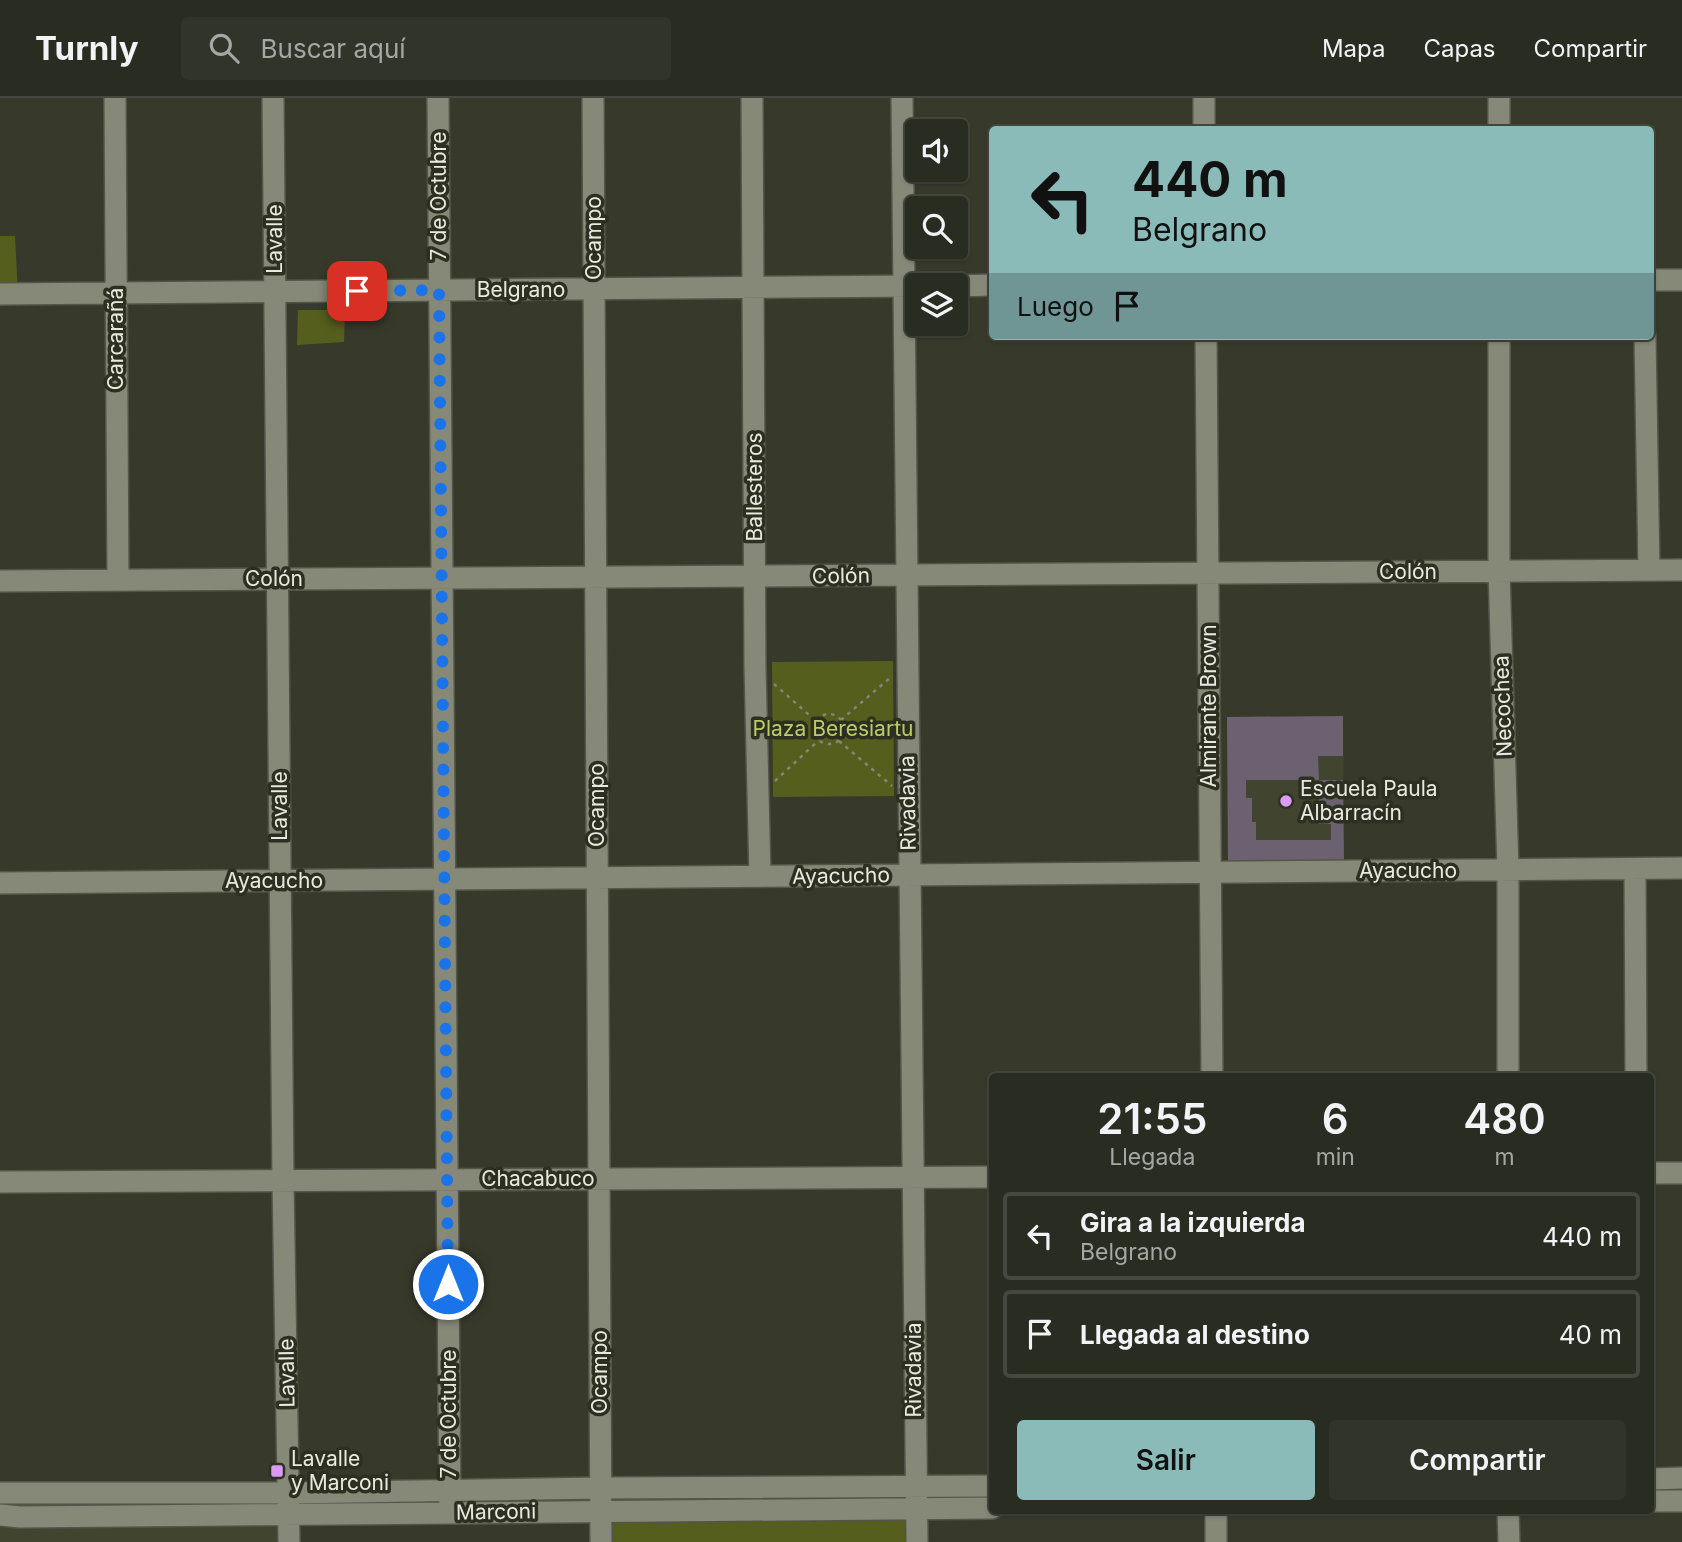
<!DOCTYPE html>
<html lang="es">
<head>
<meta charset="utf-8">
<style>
	:root { --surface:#292c20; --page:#313429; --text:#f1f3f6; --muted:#a5a7a5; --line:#45483e; --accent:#8bbbb9 }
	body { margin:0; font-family:Inter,sans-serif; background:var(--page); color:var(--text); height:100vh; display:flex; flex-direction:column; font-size:26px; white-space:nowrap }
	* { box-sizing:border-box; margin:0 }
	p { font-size:23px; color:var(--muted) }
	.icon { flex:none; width:38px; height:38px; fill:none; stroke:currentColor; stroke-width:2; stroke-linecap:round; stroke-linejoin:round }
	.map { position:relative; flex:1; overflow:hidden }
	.panel { position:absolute; left:989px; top:975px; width:665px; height:441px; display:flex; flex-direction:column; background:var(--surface); border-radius:7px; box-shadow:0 2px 5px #0004,0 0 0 2px var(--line) }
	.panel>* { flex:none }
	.banner { position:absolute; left:989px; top:28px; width:665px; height:214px; border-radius:7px; box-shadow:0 2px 5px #0004,0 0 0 2px var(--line); background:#8bbbb9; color:#111; overflow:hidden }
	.controls { position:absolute; left:905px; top:21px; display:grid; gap:14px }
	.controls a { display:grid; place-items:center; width:63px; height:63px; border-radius:7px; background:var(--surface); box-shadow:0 2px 5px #0004,0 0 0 2px var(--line); font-size:35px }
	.pin { position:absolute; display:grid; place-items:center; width:60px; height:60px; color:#fff; margin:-30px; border-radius:14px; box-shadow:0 4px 10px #0006 }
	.me { position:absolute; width:77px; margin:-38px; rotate:0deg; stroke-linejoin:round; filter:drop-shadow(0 0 5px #0008) }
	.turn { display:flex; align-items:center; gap:24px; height:147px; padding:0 28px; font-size:32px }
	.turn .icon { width:91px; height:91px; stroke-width:2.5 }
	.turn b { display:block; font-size:49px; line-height:60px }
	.then { display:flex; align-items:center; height:66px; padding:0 28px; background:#0003; gap:14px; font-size:26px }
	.eta { display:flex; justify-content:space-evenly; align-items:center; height:119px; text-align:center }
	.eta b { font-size:42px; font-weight:600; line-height:49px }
	.action { display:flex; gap:14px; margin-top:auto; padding:14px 28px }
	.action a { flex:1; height:80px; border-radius:7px; background:var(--accent); color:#111; font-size:28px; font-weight:600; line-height:80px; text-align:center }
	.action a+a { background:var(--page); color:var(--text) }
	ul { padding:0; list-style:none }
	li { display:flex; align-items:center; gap:21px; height:88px; margin:0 14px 10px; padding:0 14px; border:4px solid var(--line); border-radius:7px }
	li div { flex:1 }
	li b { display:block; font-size:26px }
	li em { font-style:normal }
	header { display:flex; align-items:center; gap:42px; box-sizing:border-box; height:98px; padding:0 35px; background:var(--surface); border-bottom:2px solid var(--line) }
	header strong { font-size:33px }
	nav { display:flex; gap:38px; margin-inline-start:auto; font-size:24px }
	.search { width:490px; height:63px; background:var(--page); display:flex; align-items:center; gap:18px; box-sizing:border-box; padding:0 24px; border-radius:7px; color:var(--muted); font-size:26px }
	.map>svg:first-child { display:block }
	.built { fill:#41452f }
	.green { fill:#555e1d }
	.building { fill:#6b6170 }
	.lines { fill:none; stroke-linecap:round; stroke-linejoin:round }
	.minor-casing { stroke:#535549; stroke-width:24 }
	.path { stroke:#838679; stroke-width:2.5; stroke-dasharray:3.5 5; stroke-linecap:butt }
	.minor { stroke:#868978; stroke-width:21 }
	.route { stroke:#1a73e8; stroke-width:12; stroke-dasharray:0 21.6 }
	.poi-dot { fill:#da9af6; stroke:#2d3021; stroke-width:2.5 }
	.labels { text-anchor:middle; stroke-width:7; stroke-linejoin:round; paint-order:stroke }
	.street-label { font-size:21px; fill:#e8eae1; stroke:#2d3021 }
	.park-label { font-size:21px; fill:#bccb68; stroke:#2d3021 }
	.poi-label { font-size:21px; fill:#e8eae1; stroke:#2d3021; text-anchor:start }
</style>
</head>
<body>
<header>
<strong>Turnly</strong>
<div class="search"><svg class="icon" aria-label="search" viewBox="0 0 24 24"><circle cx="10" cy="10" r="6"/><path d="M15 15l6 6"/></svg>Buscar aquí</div>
<nav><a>Mapa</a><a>Capas</a><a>Compartir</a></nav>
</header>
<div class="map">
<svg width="1682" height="1444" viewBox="0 0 1682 1444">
	<rect width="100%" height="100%" fill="#373a2b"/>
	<!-- built -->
	<path class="built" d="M1343 618 1344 763 1228 764 1227 619Z
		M289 1416V1444H0V1417Z"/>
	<!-- green -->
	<path class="green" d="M0 138H15L18 196H0Z
		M298 212H345L344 244 297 247Z
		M893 563 894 698 773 699 772 564Z
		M916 1410 917 1444H601V1413Z"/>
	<!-- building -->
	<path class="building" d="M1343 618V658H1318L1319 682H1246V700H1252V724H1256V742H1331V726H1319V682H1343L1344 763 1228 764 1227 619Z"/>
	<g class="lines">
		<!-- minor casing -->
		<g class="minor-casing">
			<path id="minor" d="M115 0 118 482
				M273 0 283 1083 289 1444
				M438 0 450 1415
				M593 0 601 1444
				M752 0 755 569 760 778
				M902 0 917 1444
				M1204 0V32
				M1499 32V0
				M1650 182H1682
				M956 188 992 187
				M0 196 917 188
				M1206 238 1212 978
				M1499 238V473L1508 772V978
				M1645 238 1649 472
				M0 483 1682 472
				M1635 771 1636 978
				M0 785 1682 770
				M1650 1075H1682
				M0 1084 992 1079
				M1650 1381 1682 1380
				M0 1395H289L601 1390 992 1388
				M1650 1403H1682
				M1216 1412V1444
				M1508 1412 1509 1444
				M0 1417 20 1419 992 1410"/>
		</g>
		<!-- path -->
		<path class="path" d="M774 586 816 623
			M814 631a15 15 0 1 1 30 0a15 15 0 1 1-30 0Z
			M841 622 891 579
			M839 643 892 688
			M775 683 819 642"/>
		<!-- minor -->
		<use href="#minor" class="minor"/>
	</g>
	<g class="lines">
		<!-- route -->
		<path class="route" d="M357 193 439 192 448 1186"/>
	</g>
	<!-- markers -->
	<g class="poi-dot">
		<circle cx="1286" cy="703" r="7"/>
		<rect x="270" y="1366" width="14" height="14" rx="3.5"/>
	</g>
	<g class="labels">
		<!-- street labels -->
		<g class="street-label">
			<text transform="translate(439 98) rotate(-90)" y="7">7 de Octubre</text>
			<text transform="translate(594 140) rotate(-90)" y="7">Ocampo</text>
			<text transform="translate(275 141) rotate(-90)" y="7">Lavalle</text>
			<text x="521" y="199">Belgrano</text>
			<text transform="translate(116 241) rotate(-90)" y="7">Carcarañá</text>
			<text transform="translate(755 389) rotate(-90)" y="7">Ballesteros</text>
			<text x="1408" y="481">Colón</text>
			<text transform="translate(841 478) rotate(-1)" y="7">Colón</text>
			<text x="274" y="488">Colón</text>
			<text transform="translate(1209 608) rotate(-90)" y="7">Almirante Brown</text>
			<text transform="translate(1503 608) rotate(-92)" y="7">Necochea</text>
			<text transform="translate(908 705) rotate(-91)" y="7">Rivadavia</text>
			<text transform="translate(597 707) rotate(-90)" y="7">Ocampo</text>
			<text transform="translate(280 708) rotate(-90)" y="7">Lavalle</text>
			<text x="1408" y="780">Ayacucho</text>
			<text transform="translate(841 778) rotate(-1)" y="7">Ayacucho</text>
			<text x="274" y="790">Ayacucho</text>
			<text x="538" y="1088">Chacabuco</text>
			<text transform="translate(914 1272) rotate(-90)" y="7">Rivadavia</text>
			<text transform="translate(600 1274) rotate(-90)" y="7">Ocampo</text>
			<text transform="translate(287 1275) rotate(-91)" y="7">Lavalle</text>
			<text transform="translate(449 1316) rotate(-90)" y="7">7 de Octubre</text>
			<text transform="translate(496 1414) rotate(-1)" y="7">Marconi</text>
		</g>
		<!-- park labels -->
		<g class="park-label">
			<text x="833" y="638">Plaza Beresiartu</text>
		</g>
		<!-- poi labels -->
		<g class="poi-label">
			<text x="1300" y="698">Escuela Paula<tspan x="1300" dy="24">Albarracín</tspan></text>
			<text x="291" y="1368">Lavalle<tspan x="291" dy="24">y Marconi</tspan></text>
		</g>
	</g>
</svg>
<div class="controls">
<a><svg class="icon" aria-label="sound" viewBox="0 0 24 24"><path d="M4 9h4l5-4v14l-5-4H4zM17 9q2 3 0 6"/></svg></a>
<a><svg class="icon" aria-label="search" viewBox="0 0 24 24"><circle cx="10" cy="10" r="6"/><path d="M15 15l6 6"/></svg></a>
<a><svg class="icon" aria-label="layers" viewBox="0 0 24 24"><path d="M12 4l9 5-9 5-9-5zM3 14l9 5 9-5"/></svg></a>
</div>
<div class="pin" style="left:357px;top:193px;background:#d93025"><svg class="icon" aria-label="arrive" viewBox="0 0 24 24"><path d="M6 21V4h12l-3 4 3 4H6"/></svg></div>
<svg class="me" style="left:448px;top:1186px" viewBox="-20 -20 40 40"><circle r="17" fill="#1a73e8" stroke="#fff" stroke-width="3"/><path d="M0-11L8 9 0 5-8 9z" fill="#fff"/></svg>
<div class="banner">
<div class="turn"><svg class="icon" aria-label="left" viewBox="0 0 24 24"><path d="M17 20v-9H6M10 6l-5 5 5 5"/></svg><div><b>440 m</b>Belgrano</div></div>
<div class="then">Luego<svg class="icon" aria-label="arrive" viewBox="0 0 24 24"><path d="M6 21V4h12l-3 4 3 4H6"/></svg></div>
</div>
<section class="panel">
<div class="eta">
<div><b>21:55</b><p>Llegada</p></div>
<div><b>6</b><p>min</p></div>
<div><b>480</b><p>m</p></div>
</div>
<ul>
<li><svg class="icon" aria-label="left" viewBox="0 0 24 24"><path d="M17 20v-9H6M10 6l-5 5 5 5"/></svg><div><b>Gira a la izquierda</b><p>Belgrano</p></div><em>440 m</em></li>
<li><svg class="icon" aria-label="arrive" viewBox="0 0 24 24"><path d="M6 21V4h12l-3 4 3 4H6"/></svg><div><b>Llegada al destino</b></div><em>40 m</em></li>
</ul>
<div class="action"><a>Salir</a><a>Compartir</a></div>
</section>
</div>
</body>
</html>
